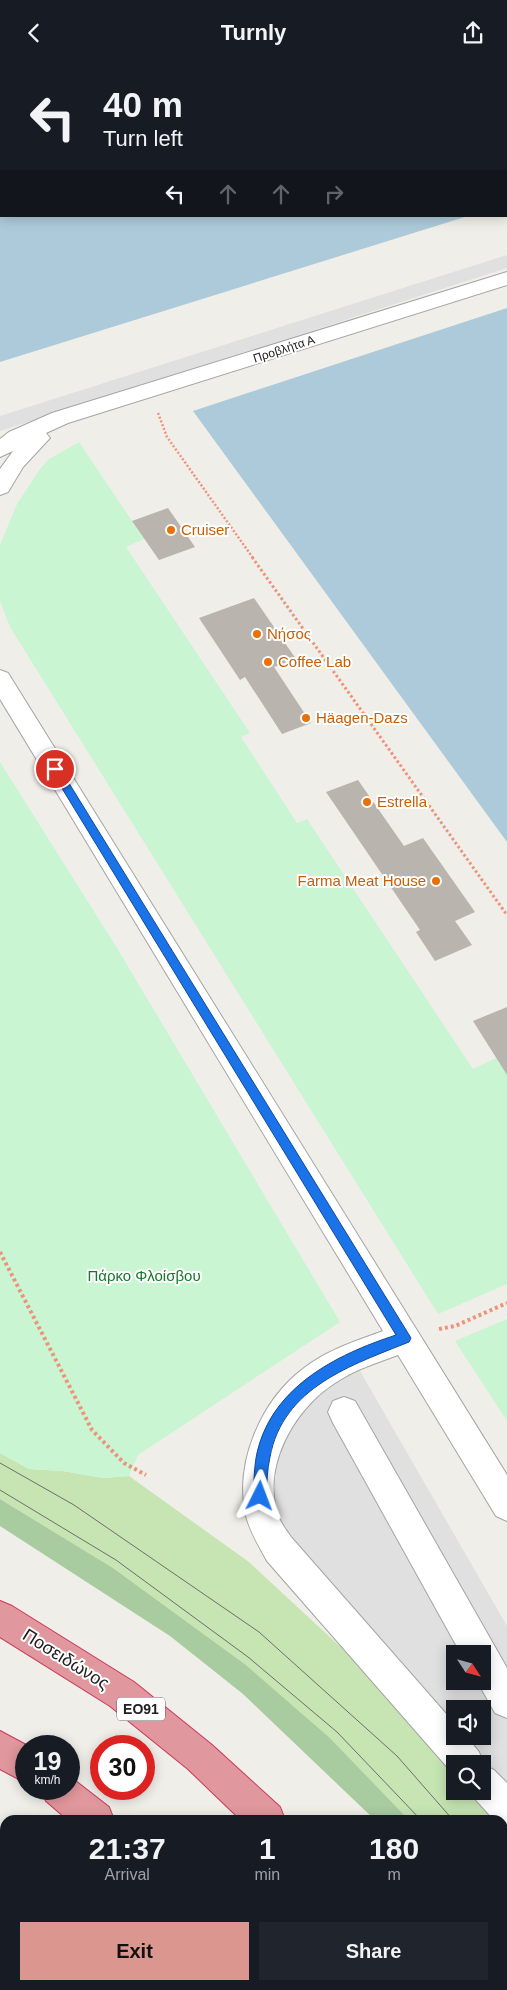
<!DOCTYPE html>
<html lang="en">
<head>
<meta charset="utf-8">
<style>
	:root { --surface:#171b24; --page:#20242c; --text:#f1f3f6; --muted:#9ea1a6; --accent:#da968f }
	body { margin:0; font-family:Helvetica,sans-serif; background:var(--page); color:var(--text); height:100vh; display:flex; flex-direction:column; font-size:19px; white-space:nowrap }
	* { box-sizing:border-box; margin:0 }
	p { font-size:16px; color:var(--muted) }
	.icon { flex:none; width:28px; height:28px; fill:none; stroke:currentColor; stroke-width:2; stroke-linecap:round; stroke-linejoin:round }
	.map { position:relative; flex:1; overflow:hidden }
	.panel { position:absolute; left:0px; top:1750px; width:508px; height:175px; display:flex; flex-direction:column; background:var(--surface); border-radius:15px 15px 0 0; box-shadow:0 2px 12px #0003 }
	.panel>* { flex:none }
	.top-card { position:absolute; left:0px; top:0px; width:508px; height:152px; box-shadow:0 2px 12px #0003; background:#171b24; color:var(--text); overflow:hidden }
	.needle { width:32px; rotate:126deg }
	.buttons { position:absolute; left:446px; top:1580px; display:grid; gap:10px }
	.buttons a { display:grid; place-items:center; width:45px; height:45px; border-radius:0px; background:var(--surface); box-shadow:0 2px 12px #0003; font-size:25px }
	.speed { position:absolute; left:15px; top:1670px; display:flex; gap:10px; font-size:25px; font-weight:700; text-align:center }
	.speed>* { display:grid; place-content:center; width:65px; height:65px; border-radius:50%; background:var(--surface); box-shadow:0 2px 12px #0003; line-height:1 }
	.speed small { font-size:12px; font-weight:400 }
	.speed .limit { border:8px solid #d22; background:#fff; color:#111 }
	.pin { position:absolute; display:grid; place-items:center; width:42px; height:42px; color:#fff; margin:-21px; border:2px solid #fff; border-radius:50%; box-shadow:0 1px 5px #0007 }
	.me { position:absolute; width:55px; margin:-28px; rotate:3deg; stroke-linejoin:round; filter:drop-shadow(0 0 4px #0008) }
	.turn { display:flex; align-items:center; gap:18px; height:105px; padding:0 20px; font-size:22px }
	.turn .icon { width:65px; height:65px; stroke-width:2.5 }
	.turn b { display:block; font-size:35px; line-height:42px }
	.lanes { display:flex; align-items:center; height:48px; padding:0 20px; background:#0003; justify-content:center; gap:25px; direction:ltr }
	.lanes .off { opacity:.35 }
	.eta { display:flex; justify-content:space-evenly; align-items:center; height:85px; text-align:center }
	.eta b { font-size:30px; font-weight:700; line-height:35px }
	.button { display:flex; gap:10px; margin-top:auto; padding:10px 20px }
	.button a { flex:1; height:58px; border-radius:0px; background:var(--accent); color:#111; font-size:20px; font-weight:700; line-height:58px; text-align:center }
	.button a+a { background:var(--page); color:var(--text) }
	header { display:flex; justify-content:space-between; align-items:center; height:65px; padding:0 20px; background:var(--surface); font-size:22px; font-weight:700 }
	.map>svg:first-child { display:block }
	.grass { fill:#c6e5b3 }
	.forest { fill:#a8cba0 }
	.park { fill:#caf5d2 }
	.parking { fill:#e0e0e0; fill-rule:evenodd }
	.water { fill:#accad9 }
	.building { fill:#b9b4ad }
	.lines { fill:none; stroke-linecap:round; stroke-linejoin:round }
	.minor-casing { stroke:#a4a4a4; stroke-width:2 }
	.highway-casing { stroke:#cc375a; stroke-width:2 }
	.path-far2 { stroke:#ee937b; stroke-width:2.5; stroke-dasharray:2 2; stroke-linecap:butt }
	.path-far1 { stroke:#ee937b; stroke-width:3; stroke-dasharray:2.5 2.5; stroke-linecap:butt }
	.path { stroke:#ee937b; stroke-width:4; stroke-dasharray:3 3; stroke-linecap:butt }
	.minor { fill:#fff; fill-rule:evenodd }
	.highway { fill:#e0979d; fill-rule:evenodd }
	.tram { stroke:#6e6e6e; stroke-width:1 }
	.route { fill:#1a73e8; stroke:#114b97 }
	.food-dot { fill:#e8710a; stroke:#fff; stroke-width:2 }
	.labels { text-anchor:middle; stroke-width:4; stroke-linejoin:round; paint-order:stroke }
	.far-street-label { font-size:12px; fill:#202020; stroke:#fff }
	.shield { fill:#fff; stroke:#636363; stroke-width:1 }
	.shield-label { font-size:14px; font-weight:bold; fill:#202020 }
	.food-label { font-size:15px; fill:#c56008; stroke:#fff; text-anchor:start }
	.park-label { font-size:15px; fill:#167728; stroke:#fff }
	.near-street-label { font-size:18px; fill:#202020; stroke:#fff }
</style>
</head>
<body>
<header><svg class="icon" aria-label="back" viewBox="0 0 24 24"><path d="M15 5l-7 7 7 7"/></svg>Turnly<svg class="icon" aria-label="share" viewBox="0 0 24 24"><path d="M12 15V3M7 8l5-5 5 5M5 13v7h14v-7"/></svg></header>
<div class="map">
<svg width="507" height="1925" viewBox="0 0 507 1925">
	<rect width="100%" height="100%" fill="#f0eee8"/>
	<!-- grass -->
	<path class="grass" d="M0 1388 29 1404 63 1406 103 1413 129 1411 249 1497 374 1613 455 1701V1726H479L507 1757V1881L502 1875V1755H409L330 1673 246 1600 113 1503 0 1434Z"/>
	<!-- forest -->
	<path class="forest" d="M0 1434 113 1503 246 1600 330 1673 409 1755H375L243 1629 170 1571 0 1461Z"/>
	<!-- park -->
	<path class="park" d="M79 377 144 474 126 482 250 668 241 672 297 758 307 754 473 1004 496 993 507 1010V1219L438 1249 10 562 0 536V480L17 439 40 404 49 394Z
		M0 697 117 883 340 1257 138 1390 129 1411 103 1413 63 1406 29 1404 0 1388Z
		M507 1254V1356L455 1276Z
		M0 1799 5 1803V1903L0 1890Z
		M11 1920H134L138 1925H13Z"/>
	<!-- parking -->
	<path class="parking" d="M507 190V203L0 366V351Z
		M360 1306 507 1561V1720L464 1671H482V1644H455V1661L291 1475 281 1460 276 1447 274 1430 277 1395 290 1363 310 1336 337 1316ZM455 1589H482V1616H455Z"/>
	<!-- water -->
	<path class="water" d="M0 0H507V139L506 1H1V151H468L0 297Z
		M507 243V777L193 346Z"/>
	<!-- building -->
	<path class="building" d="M168 443 195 482 159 495 132 456Z
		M254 533 296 594 274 602 311 658 282 669 245 612 240 615 199 553Z
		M358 715 404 781 423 773 475 847 455 856 472 880 435 896 416 867 420 865 326 727Z
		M507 942V1010L473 956Z"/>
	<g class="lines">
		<!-- minor casing -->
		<g class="minor-casing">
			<path id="minor" d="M507 207V220L68 358 46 368 50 373 23 402 8 427 0 430V404L13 386 0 392V374L9 367 52 348Z
				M0 605 8 608 507 1410V1456L496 1451 398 1290C376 1298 354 1305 335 1318 294 1344 260 1403 279 1453 282 1460 287 1466 291 1472L455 1659V1671H466L479 1687 484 1700 494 1705 507 1718V1761L502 1759V1755H494L468 1726H482V1699H455V1711L267 1496C259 1481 250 1467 246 1451 234 1398 261 1335 304 1303 327 1285 356 1276 383 1266L0 634Z
				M344 1332 355 1336 507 1603V1653L495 1648 477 1616H482V1589H461L333 1358 328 1347 333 1336Z"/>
		</g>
		<!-- highway casing -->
		<g class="highway-casing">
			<path id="highway" d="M0 1536 12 1541 134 1617 212 1680 280 1742 285 1755H241L188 1704 110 1641 0 1572Z
				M0 1666 28 1681 26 1718 0 1704Z
				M69 1711 109 1742 114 1755H68L46 1736 41 1724H69Z
				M234 1920H274L276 1925H237Z
				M385 1920H425L427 1925H388Z"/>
		</g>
		<!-- path-far2 -->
		<path class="path-far2" d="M158 348 167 372 253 493"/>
		<!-- path-far1 -->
		<path class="path-far1" d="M252 492 507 850"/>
		<!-- path -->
		<path class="path" d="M0 1187 92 1365 124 1398 146 1410
			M439 1264 455 1261 507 1238"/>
		<!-- minor -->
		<use href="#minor" class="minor"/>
		<!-- highway -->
		<use href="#highway" class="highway"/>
		<!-- tram -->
		<path class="tram" d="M0 1398 74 1440 259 1567 397 1691 453 1755
			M0 1425 116 1495 248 1592 337 1667 421 1755
			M502 1815 507 1821
			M502 1859 507 1865"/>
	</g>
	<!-- route -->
	<path class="route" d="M55 701 59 702 411 1273 409 1277C352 1300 283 1322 270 1392 267 1405 267 1418 266 1431L264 1435 260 1437 255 1435 253 1431C254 1418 254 1405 256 1393 269 1323 335 1290 396 1270L52 707V702Z"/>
	<!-- markers -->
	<g class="food-dot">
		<circle cx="171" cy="465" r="5"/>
		<circle cx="257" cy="569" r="5"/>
		<circle cx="268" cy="597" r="5"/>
		<circle cx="306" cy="653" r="5"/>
		<circle cx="367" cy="737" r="5"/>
		<circle cx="436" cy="816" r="5"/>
	</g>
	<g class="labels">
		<!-- far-street labels -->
		<g class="far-street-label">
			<text transform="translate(284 284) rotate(-18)" y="4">Προβλήτα Α</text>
		</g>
		<!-- shield labels -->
		<rect class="shield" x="117" y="1632.5" width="48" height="23" rx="4"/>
		<g class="shield-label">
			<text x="141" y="1649">ΕΟ91</text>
		</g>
		<!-- food labels -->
		<g class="food-label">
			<text x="181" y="470">Cruiser</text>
			<text x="267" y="574">Νήσος</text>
			<text x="278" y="602">Coffee Lab</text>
			<text x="316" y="658">Häagen-Dazs</text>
			<text x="377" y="742">Estrella</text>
			<text x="426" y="821" text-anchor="end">Farma Meat House</text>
		</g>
		<!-- park labels -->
		<g class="park-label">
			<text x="144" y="1216">Πάρκο Φλοίσβου</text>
		</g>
		<!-- near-street labels -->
		<g class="near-street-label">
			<text transform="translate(66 1594) rotate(32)" y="6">Ποσειδώνος</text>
		</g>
	</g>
</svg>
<div class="buttons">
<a><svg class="needle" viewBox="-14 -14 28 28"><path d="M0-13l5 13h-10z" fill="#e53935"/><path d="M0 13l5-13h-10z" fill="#9ea1a6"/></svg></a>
<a><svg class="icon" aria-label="sound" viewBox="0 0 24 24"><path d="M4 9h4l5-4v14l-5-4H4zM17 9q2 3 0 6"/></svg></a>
<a><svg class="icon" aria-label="search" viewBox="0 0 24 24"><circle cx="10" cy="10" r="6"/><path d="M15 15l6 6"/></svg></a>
</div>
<div class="speed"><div>19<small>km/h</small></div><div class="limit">30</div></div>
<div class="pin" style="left:55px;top:704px;background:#d93025"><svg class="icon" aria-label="arrive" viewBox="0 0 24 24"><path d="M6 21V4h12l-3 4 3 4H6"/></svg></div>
<svg class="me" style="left:260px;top:1431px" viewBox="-20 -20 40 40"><path d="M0-17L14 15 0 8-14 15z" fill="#1a73e8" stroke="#fff" stroke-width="4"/></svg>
<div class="top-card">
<div class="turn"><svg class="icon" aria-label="left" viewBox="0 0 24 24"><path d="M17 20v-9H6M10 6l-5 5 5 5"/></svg><div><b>40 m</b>Turn left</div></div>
<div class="lanes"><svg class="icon" aria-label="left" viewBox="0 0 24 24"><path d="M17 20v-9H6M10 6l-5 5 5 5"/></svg><svg class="icon off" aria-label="ahead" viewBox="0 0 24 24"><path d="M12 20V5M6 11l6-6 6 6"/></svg><svg class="icon off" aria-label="ahead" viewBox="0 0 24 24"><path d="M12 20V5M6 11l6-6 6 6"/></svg><svg class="icon off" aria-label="right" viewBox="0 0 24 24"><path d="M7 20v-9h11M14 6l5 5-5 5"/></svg></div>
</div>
<section class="panel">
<div class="eta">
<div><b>21:37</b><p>Arrival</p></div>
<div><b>1</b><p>min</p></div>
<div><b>180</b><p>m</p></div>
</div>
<div class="button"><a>Exit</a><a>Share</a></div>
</section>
</div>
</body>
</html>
